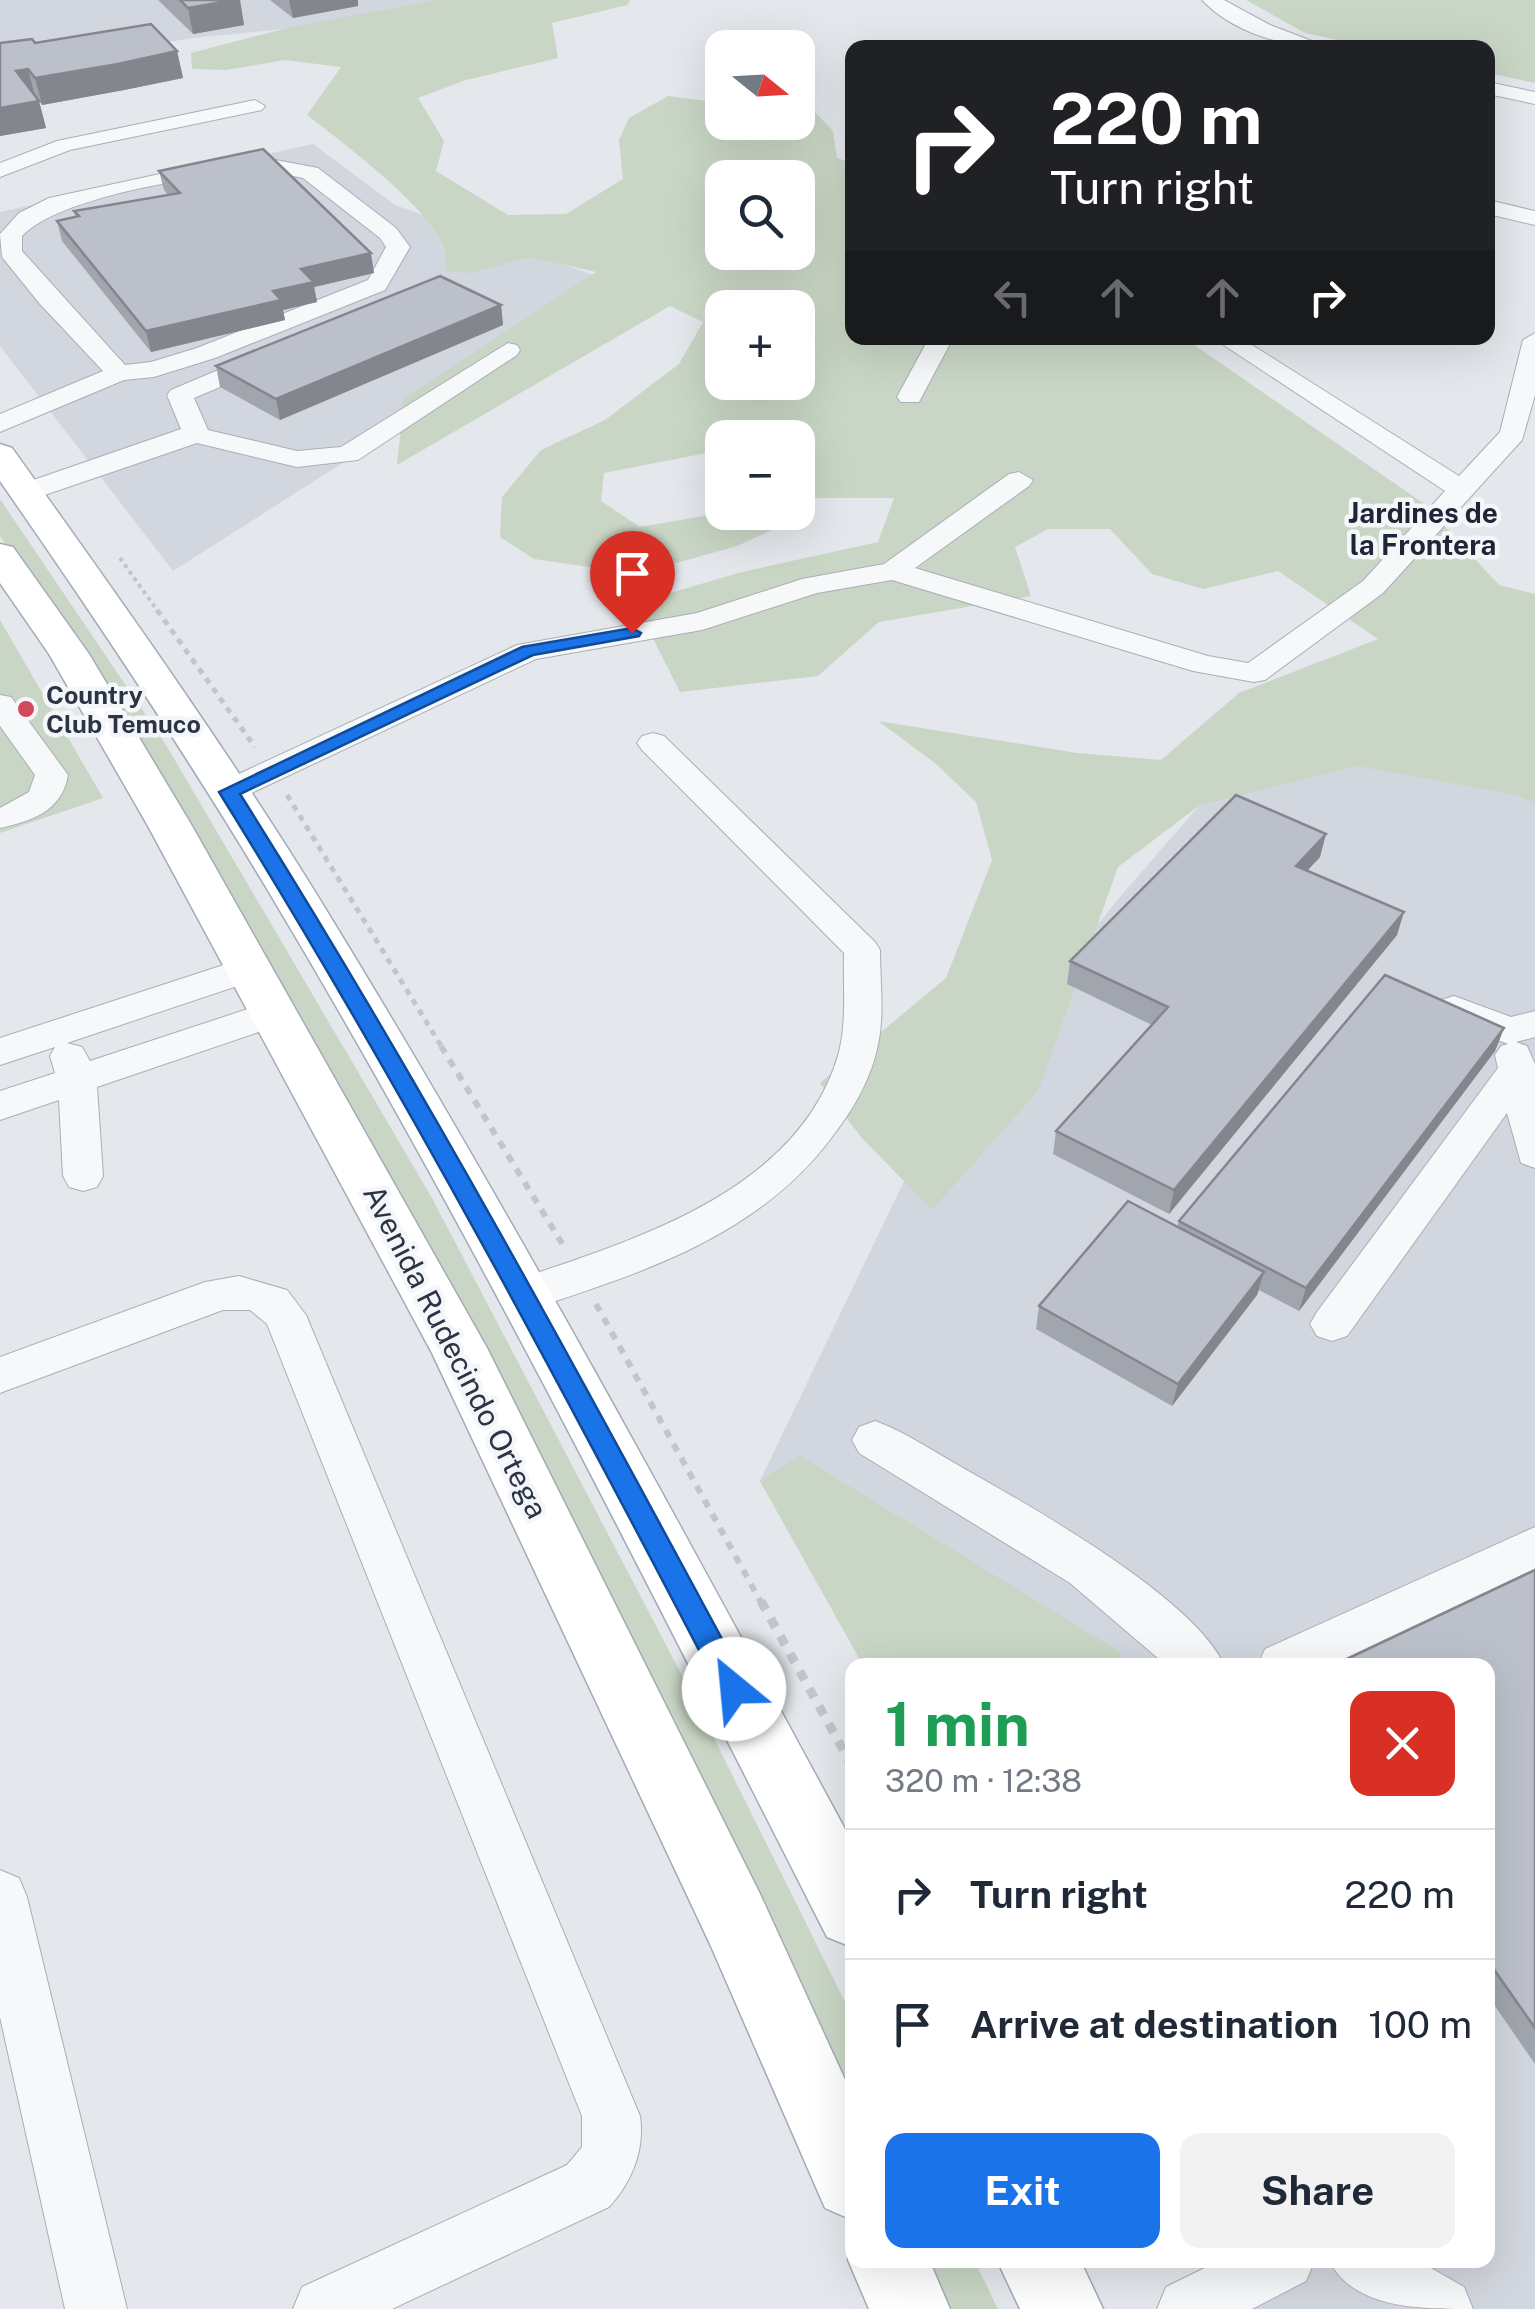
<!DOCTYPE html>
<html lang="en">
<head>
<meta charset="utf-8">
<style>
	:root { --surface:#fff; --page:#f2f2f3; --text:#1f2937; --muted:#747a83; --line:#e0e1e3; --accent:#1a73e8 }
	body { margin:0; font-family:"Public Sans",sans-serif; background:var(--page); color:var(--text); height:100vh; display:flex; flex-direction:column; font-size:38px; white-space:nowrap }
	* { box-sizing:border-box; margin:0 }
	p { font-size:32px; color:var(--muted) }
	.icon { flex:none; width:55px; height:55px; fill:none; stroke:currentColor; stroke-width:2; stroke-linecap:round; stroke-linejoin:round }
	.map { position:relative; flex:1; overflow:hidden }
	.details { position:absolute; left:845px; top:1658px; width:650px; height:610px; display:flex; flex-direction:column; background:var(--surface); border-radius:20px; box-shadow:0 10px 40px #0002 }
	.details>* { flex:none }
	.top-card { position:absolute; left:845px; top:40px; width:650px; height:305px; border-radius:20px; box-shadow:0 10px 40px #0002; background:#202124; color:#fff; overflow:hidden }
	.needle { width:65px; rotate:108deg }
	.buttons { position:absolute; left:705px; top:30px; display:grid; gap:20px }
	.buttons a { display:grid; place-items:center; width:110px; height:110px; border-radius:20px; background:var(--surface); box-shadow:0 10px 40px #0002; font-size:50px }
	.pin { position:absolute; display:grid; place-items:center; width:85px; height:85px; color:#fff; margin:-102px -42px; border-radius:50% 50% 50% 0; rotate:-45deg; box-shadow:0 0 10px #0007 }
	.pin .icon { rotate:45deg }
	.me { position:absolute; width:110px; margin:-55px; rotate:332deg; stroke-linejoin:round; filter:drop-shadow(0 0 8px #0008) }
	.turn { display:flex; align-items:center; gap:35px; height:210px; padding:0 40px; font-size:45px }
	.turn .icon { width:130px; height:130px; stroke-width:2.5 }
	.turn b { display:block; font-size:70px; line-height:85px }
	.lanes { display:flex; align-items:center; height:95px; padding:0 40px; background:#0003; justify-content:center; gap:50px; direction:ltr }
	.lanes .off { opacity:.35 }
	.round { display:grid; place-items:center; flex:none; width:105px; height:105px; border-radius:20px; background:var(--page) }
	.summary { display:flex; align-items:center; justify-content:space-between; height:170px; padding:0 40px }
	h1 { font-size:60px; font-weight:700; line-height:75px; color:#1e9e55 }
	.cta { display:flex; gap:20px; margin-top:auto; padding:20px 40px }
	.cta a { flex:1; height:115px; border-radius:20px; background:var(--accent); color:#fff; font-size:40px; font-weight:700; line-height:115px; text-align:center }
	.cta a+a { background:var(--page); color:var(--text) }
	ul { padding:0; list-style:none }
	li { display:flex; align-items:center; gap:30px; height:130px; padding:0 40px; border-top:2px solid var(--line) }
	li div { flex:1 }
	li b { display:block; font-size:38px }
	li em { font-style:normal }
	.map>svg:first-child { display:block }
	.built { fill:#d2d6de }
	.green { fill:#c9d6c5; fill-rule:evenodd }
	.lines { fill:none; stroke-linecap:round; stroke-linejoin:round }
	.minor-casing { stroke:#a9aeb7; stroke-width:2 }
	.major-casing { stroke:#a3abb8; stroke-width:3 }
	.path-far3 { stroke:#c2c5cb; stroke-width:4; stroke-dasharray:4 4; stroke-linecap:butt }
	.path-far2 { stroke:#c2c5cb; stroke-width:5; stroke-dasharray:6 6; stroke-linecap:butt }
	.path-far1 { stroke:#c2c5cb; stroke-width:6; stroke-dasharray:8 8; stroke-linecap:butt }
	.path { stroke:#c2c5cb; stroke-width:9; stroke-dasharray:10 10; stroke-linecap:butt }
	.minor { fill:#f7f8fa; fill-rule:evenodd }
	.major { fill:#fff; fill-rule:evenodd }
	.wall { fill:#a1a5ae }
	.shaded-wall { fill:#83868d }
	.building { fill:#bbc0ca; stroke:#83868d; stroke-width:2.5 }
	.route { fill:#1a73e8; stroke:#114b97; stroke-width:2.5 }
	.poi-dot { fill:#d1495b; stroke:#f4f6f9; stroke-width:4 }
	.labels { text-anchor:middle; stroke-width:9; stroke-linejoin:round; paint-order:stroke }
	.far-poi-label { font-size:25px; font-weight:bold; fill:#2b3445; stroke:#f4f6f9; text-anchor:start }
	.far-neighbourhood-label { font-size:28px; font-weight:bold; fill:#1d2536; stroke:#f4f6f9 }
	.street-label { font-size:30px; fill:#2b3445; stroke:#f4f6f9 }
</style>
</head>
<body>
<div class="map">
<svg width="1535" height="2309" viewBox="0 0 1535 2309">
	<rect width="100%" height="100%" fill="#e4e7ec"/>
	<!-- built -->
	<path class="built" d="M0 0H567L194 38 0 68Z
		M313 144 395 205 622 285 173 571 0 346V212Z
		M1274 707 1535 772V2309H1235L1202 2260H1488V1665H863L760 1481 928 1131 1120 897 1230 770Z"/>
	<!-- green -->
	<path class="green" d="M437 0H630L627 5 552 23 558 58 466 80 418 98 444 141 436 171 508 215 566 214 623 179 619 140 629 118 668 96 722 103V122H798V104H807L833 131 837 158 852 163V338H1184L1423 503 1499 585 1535 594V803L1517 795 1357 766 1200 805 1118 867 1038 1091 932 1210 861 1137 820 1083 946 978 992 860 976 802 935 763 878 721 1077 753 1161 760 1239 693 1378 639 1278 571 1203 589 1152 574 1110 529H1048L1015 547 1031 596 879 622 818 676 680 692 635 603 742 572 878 542 894 498H808L798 462V438H722V450L604 473 601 501 640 527 721 513 772 530 737 546 637 574 534 559 500 537 502 497 541 450 605 420 679 364 703 322 670 306 397 465 404 399 596 272 529 257 472 273 447 271C446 263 446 254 444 247 427 205 344 144 307 115L341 67 285 60 226 70 192 69 191 53 291 27ZM722 178H798V252H722ZM722 308H798V382H722Z
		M1246 0H1535V83L1488 73V48L1370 47 1305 33Z
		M0 499 166 745 432 1198 697 1704 852 2016V2130L663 1731 144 753 0 536Z
		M0 620 103 798 0 833Z
		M800 1456 1120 1652V1665H863L760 1481Z
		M915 2260H974L998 2309H938Z"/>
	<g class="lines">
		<!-- minor casing -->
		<g class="minor-casing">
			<path id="minor" d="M1202 0H1224L1270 25 1330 48C1287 48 1233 33 1202 0Z
				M1488 82 1535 92V104L1488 94Z
				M255 100 265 106 262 110 70 150 0 177V163L57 141Z
				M265 158 318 168 396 228 410 247 385 290 215 358 154 377 124 380 0 432V414L103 371 40 304 2 257 0 234 19 213 49 198 220 161ZM265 170 303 178 380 238 386 247 368 280 197 348 151 362 125 365 22 251V236C61 195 207 174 265 170Z
				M1488 200 1535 211V225L1488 214Z
				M1535 333V395L1522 440 1383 593 1265 680 1254 682 1193 671 892 580 817 593 702 630 536 659 241 798H217L212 791 217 784 517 645 697 613 802 579 884 564 1009 474 1019 472 1033 480 1029 486 915 568 1208 656 1248 663 1363 581 1445 491 1213 338H1241L1459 476 1500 432 1523 340Z
				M929 338H953L919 402H901L897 397Z
				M508 343 517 345 520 350 517 355 358 460 297 467 197 443 36 498H16L12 492 16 486 181 429 167 395 171 390 261 352H279L283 357 279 362 194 398 208 430 297 451 341 447Z
				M0 695 11 697 68 775C62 811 32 821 0 828V808L29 792 35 775 0 726Z
				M653 733 664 736 875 942 880 950C880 983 885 1017 877 1049 870 1081 852 1111 832 1137 758 1237 639 1274 525 1311L510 1306 504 1294 510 1282C630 1241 800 1193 839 1052 847 1020 843 986 844 953L642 750 637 743 642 736Z
				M248 957 261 960 266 969 261 978 67 1043 82 1047 90 1061 275 1000 288 1004 294 1013 288 1022 97 1087 103 1176 97 1187 83 1191 69 1187 63 1176 59 1100 0 1120V1091L55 1073 50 1056 55 1047 0 1065V1038Z
				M1454 996 1511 1017 1535 1011V1037L1516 1042 1527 1046 1535 1064V1168L1521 1163 1507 1113 1347 1336 1332 1341 1317 1336 1310 1324 1317 1312 1498 1068 1495 1055 1501 1046 1508 1044 1441 1018 1435 1009 1441 1000Z
				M239 1276 287 1290 306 1315 640 2116C645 2150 632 2182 609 2207L392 2309H293L302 2287 567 2165 582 2147V2116L267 1324 250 1310H223L0 1393V1357L205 1282Z
				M875 1421C906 1432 934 1452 963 1468 1030 1506 1193 1597 1224 1665H1166L1070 1583 859 1453 852 1440 859 1427Z
				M1535 1527V1569L1334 1665H1258L1265 1649Z
				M0 1870 19 1878 27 1897 127 2309H65L0 2017Z
				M1221 2260H1315L1306 2281 1252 2309H1157L1166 2287Z
				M1329 2260H1417L1464 2287 1473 2309C1419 2309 1353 2309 1329 2260Z"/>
		</g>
		<!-- major casing -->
		<g class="major-casing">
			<path id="major" d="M0 444 12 448C120 599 228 750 325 908 512 1213 682 1528 852 1842V1947L827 1937C650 1589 476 1239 276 904 190 759 96 619 0 481Z
				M0 544 13 547 89 654 192 826 487 1348 760 1894 852 2095V2220L825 2208 710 1944 432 1353 148 826 49 654 0 583Z
				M852 2250V2260H929L950 2309H869L848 2260Z
				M997 2260H1080L1103 2309H1020Z"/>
		</g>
		<!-- path-far3 -->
		<path class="path-far3" d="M120 558 159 613"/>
		<!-- path-far2 -->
		<path class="path-far2" d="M157 610 255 747
			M287 795 443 1049"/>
		<!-- path-far1 -->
		<path class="path-far1" d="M441 1046 563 1245
			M596 1304 762 1604"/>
		<!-- path -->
		<path class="path" d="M761 1601 852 1766"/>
		<!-- minor -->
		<use href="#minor" class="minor"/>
		<!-- major -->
		<use href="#major" class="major"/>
	</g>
	<!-- wall -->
	<path class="wall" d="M158 0H240L244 25 193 34Z
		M270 0H358V6L293 18Z
		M35 43 177 51 183 78 124 90 42 105 39 101 46 128 0 136Z
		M159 171 374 273 314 287 317 302 283 310 285 320 151 352 62 241 57 221 76 217 74 211 168 195 164 190Z
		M501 305 503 325 280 420 220 387 216 366Z
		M1320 857 1307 871 1397 935 1169 1214 1053 1154 1056 1131 1152 1025 1067 984 1070 961Z
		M1504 1028 1495 1051 1299 1311 1259 1290 1257 1295 1172 1406 1036 1329 1039 1306 1177 1227 1179 1221Z
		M1535 1570V2064L1488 1996V1665Z"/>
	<!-- shaded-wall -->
	<path class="shaded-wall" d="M234 0H240L244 25 193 34 188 8Z
		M289 0H358V6L293 18Z
		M177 51 183 78 124 90 42 105 35 78Z
		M28 69 35 96 16 71Z
		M39 101 46 128 0 136V108Z
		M371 253 374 273 314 287 317 302 283 310 285 320 151 352 146 331 273 291 301 269Z
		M501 305 503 325 280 420 276 399Z
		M1326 834 1320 857 1290 889 1296 866Z
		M1404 912 1397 935 1169 1214 1174 1190Z
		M1504 1028 1495 1051 1299 1311 1306 1288Z
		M1264 1272 1257 1295 1172 1406 1178 1384Z"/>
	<!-- building -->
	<path class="building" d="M180 0H234L188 8Z
		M151 24 177 51 118 64 35 78 28 69 16 71 39 101 0 108V43L32 39 35 43Z
		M263 149 371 253 301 269 314 282 273 291 281 300 146 331 57 221 79 216 74 211 180 193 159 171Z
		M440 276 501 305 276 399 216 366Z
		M1236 795 1326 834 1296 866 1404 912 1174 1190 1056 1131 1168 1007 1070 961Z
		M1385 975 1504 1028 1306 1288 1179 1221Z
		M1128 1201 1264 1272 1178 1384 1039 1306Z
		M1535 1570V2028L1488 1961V1665H1334Z"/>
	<!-- route -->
	<path class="route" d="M632 628 641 633 639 636 533 655 240 794C421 1081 583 1380 744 1680L748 1689 744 1698 734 1702 724 1698C564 1391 402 1086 219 792L522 647Z"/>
	<!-- markers -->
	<circle class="poi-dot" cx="26" cy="709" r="10"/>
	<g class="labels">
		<!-- far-poi labels -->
		<g class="far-poi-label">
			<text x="46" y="704">Country<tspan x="46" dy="29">Club Temuco</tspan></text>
		</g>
		<!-- far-neighbourhood labels -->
		<g class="far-neighbourhood-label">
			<text x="1423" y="523">Jardines de<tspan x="1423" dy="32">la Frontera</tspan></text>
		</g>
		<!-- street labels -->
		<g class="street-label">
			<text transform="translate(455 1352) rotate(63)" y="10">Avenida Rudecindo Ortega</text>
		</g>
	</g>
</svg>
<div class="buttons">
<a><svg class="needle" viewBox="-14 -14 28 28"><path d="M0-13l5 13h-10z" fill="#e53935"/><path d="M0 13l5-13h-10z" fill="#747a83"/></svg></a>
<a><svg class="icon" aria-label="search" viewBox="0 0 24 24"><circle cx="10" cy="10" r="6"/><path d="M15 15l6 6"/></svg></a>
<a>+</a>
<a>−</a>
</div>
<div class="pin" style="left:632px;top:633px;background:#d93025"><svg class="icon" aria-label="arrive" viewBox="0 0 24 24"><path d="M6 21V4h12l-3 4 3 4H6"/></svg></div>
<svg class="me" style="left:734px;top:1689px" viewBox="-20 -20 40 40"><circle r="19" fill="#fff"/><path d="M0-13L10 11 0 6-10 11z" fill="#1a73e8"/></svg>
<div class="top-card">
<div class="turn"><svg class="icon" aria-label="right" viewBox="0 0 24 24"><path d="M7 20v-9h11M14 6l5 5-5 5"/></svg><div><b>220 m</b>Turn right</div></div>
<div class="lanes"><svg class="icon off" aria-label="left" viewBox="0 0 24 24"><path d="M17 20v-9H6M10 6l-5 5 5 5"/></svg><svg class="icon off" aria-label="ahead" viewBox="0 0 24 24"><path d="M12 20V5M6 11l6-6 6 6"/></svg><svg class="icon off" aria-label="ahead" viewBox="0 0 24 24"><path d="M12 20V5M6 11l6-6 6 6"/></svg><svg class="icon" aria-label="right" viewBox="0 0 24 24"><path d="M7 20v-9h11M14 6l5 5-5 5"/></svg></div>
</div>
<section class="details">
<div class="summary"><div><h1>1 min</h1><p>320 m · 12:38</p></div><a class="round" style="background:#d93025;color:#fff"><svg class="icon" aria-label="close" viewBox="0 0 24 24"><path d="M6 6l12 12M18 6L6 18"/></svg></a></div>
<ul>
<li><svg class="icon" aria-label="right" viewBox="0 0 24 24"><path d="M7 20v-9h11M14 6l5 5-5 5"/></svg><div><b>Turn right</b></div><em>220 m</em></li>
<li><svg class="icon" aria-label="arrive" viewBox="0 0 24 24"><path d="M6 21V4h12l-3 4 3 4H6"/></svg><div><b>Arrive at destination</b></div><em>100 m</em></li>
</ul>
<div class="cta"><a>Exit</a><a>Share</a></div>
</section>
</div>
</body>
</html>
